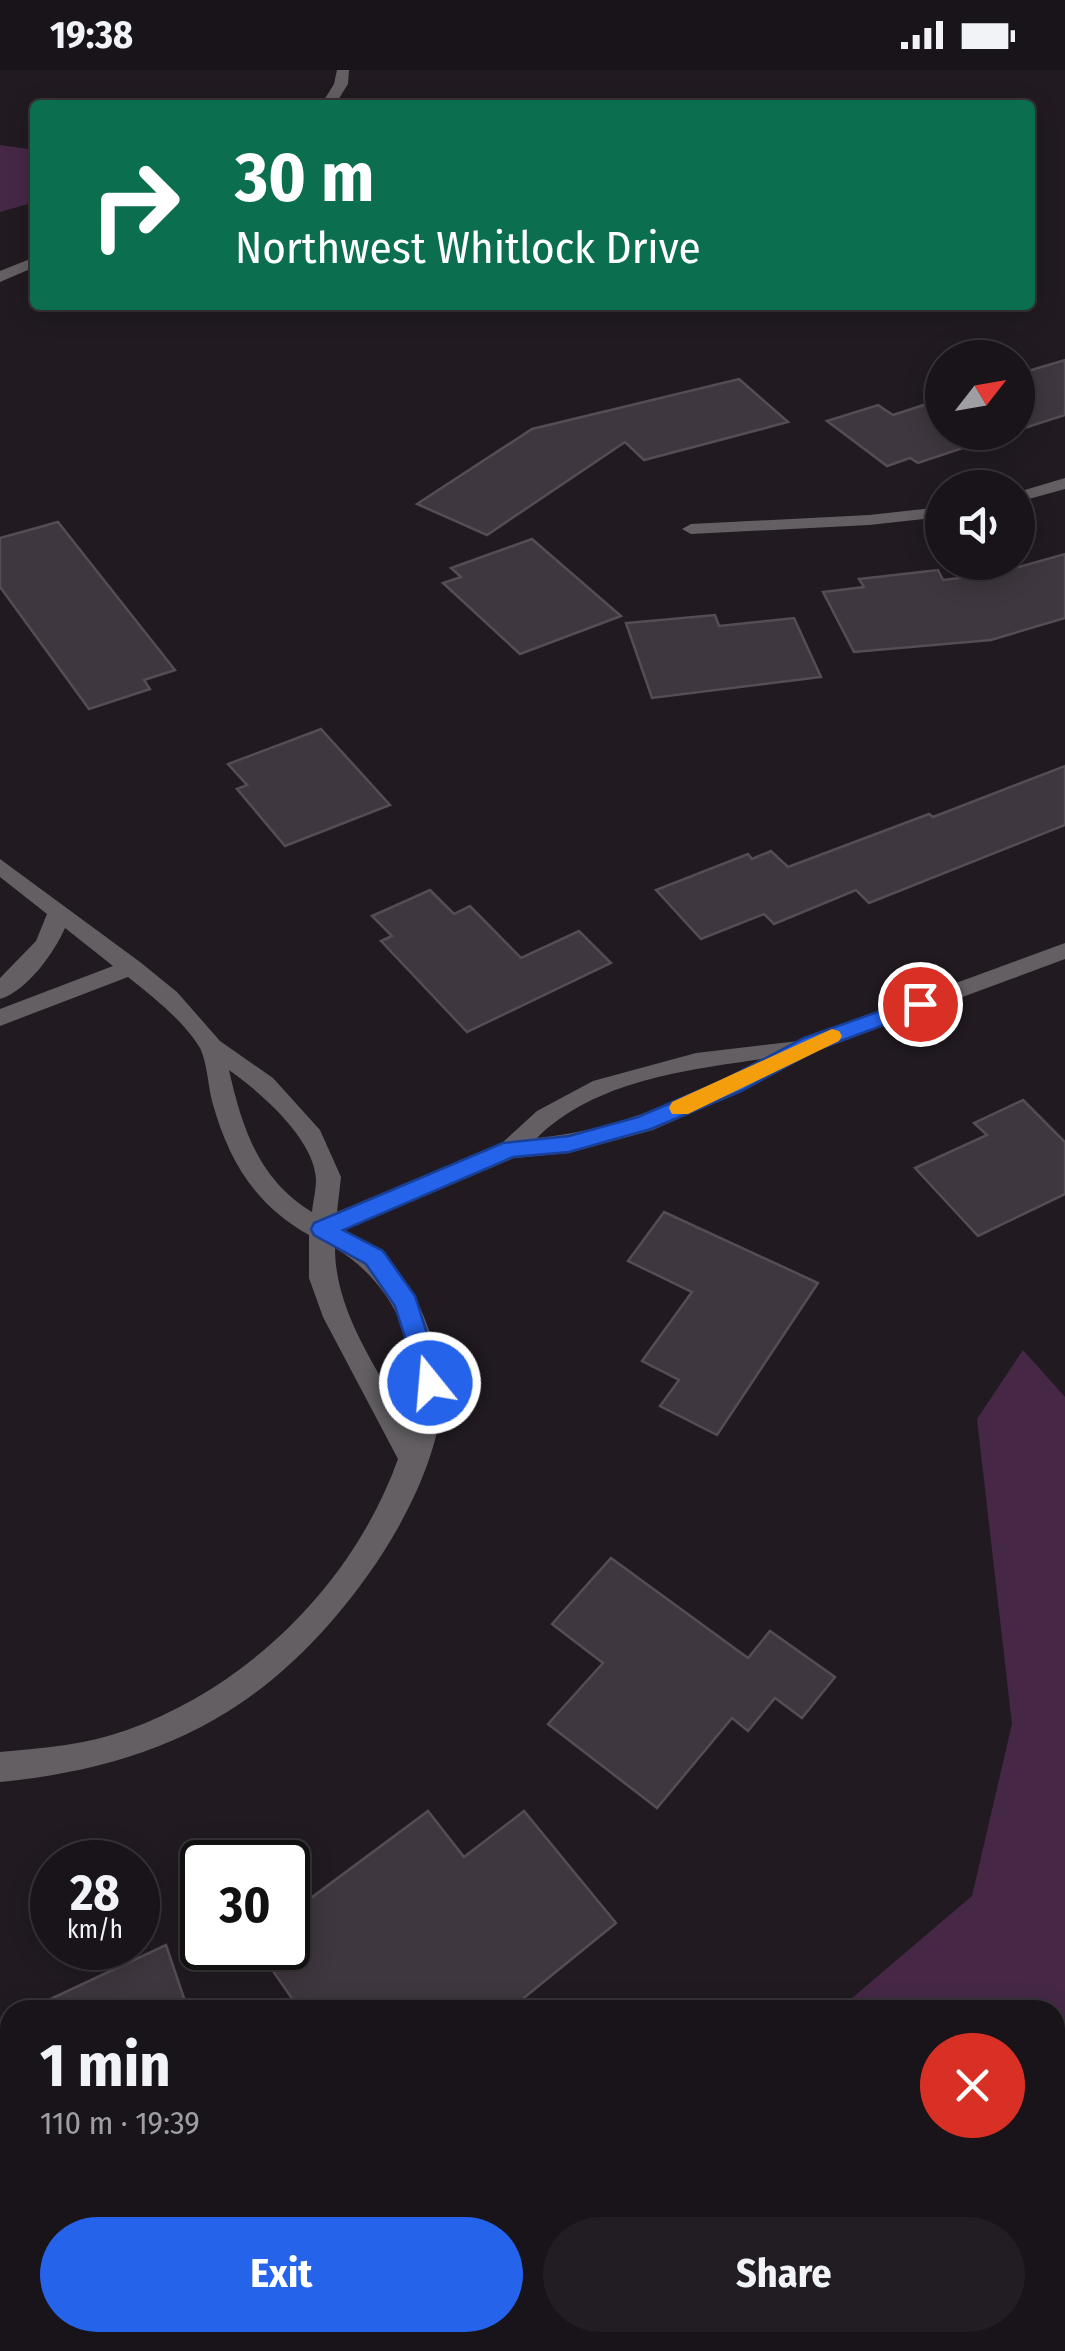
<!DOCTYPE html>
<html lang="en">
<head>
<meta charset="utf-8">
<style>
	:root { --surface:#191419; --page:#221d22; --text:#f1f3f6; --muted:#9f9ea2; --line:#373338; --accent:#2563eb }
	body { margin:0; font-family:"Fira Sans Condensed",sans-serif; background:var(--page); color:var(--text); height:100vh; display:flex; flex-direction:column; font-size:38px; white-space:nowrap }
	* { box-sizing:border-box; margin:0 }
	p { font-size:32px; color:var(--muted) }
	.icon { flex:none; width:55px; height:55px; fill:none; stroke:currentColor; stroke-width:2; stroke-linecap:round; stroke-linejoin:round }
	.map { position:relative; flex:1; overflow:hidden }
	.drawer { position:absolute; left:0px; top:1930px; width:1065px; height:352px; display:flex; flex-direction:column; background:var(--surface); border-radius:30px 30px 0 0; box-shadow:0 5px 25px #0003,0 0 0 2px var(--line) }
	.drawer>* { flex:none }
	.hud { position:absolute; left:30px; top:30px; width:1005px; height:210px; border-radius:10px; box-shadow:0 5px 25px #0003,0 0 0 2px var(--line); background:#0b6e4f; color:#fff; overflow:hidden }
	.needle { width:65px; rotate:59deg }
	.buttons { position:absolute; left:925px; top:270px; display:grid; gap:20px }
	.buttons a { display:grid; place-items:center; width:110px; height:110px; border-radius:50%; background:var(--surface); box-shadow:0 5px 25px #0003,0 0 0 2px var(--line); font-size:50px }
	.speed { position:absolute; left:30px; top:1770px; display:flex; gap:20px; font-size:50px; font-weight:700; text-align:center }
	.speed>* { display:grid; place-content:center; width:130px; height:130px; border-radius:50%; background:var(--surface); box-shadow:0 5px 25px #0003,0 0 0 2px var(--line); line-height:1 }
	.speed small { font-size:25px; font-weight:400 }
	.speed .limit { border:5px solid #111; border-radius:15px; background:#fff; color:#111 }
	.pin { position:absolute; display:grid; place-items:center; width:85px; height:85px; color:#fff; margin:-42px; border:5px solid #fff; border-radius:50%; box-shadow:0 2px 10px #0007 }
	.me { position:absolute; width:110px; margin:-55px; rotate:343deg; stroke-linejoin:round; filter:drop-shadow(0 0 8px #0008) }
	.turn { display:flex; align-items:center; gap:35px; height:210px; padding:0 40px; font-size:45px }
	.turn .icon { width:130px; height:130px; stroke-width:2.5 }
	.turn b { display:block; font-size:70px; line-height:85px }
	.round { display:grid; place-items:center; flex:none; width:105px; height:105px; border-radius:52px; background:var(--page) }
	.summary { display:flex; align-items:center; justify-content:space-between; height:170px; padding:0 40px }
	h1 { font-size:60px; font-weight:700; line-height:75px }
	.cta { display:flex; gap:20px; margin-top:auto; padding:20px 40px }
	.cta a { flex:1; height:115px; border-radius:60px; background:var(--accent); color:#fff; font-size:40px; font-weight:700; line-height:115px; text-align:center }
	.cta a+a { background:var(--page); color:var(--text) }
	.status { display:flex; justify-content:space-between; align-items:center; height:70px; padding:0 50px; background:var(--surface); direction:ltr }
	.status svg { height:28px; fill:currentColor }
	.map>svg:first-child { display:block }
	.green { fill:#462846 }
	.building { fill:#3f373f; stroke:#554d55; stroke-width:2.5 }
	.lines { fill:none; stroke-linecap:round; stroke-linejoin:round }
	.minor { fill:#635f63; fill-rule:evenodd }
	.route { fill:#2563eb; stroke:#184099; stroke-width:2.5 }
	.slow { fill:#f59e0b }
</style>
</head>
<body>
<div class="status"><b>19:38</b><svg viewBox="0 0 49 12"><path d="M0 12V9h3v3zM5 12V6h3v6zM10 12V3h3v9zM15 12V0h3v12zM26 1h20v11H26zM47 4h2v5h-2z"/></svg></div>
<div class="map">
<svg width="1065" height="2281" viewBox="0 0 1065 2281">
	<rect width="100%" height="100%" fill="#211b21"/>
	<!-- green -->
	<path class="green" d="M0 75 35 80V132L0 142Z
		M1023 1280 1065 1327V2281H132L150 2272H1055V1940H838L972 1826 1012 1654 977 1349Z"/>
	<!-- building -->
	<path class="building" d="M1065 290V345L1018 360V304Z
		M739 309 788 352 644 390 625 372 487 465 417 434 532 359Z
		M942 329V362H1011L918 393 910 388 887 396 827 351 878 335 893 345Z
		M58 452 175 600 144 610 150 619 89 639 0 517V468Z
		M532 469 621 546 520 584 443 513 461 507 451 498Z
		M1065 484V548L991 570 854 582 823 522 864 517 859 509 938 500 943 510 994 504Z
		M715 545 719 556 794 548 821 607 652 628 626 553Z
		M321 659 390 735 285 776 237 719 247 715 228 694Z
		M1065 696V755L869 833 856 820 774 854 764 844 701 869 656 820 748 784 752 789 771 781 788 797 929 744 933 747Z
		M430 820 454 844 470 836 521 888 579 861 611 893 467 962 381 871 392 866 372 846Z
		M1023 1030 1065 1072V1124L978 1166 915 1098 987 1065 974 1053Z
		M664 1142 818 1213 717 1365 660 1336 679 1310 642 1291 692 1222 628 1191Z
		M611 1488 748 1588 770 1561 835 1607 802 1648 775 1628 748 1661 732 1648 657 1738 548 1654 603 1593 552 1554Z
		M428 1741 464 1787 524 1741 616 1853 509 1940H300L257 1878H288V1845Z
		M166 1875 188 1940H27Z"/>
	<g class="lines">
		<!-- minor -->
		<path class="minor" d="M337 0H349L348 14 335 35H321L334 14Z
			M35 187V197L0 212V201Z
			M1065 408V419L1018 432V422Z
			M942 437V447L869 455 691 464 682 459 691 454 869 445Z
			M0 789 140 892 177 922 220 971 273 1008 320 1060 341 1107 337 1142 502 1073 537 1041 593 1011 696 983 798 971 1065 873V889L819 980 741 1021 653 1060 569 1083 514 1088 344 1160C383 1181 408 1206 424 1247 433 1270 444 1296 443 1321 438 1428 340 1561 255 1623 180 1679 92 1703 0 1712V1682C43 1678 86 1675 127 1660 250 1616 354 1512 398 1389L323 1247 309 1208V1165C255 1135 228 1090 212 1031 208 1015 207 992 200 978 183 950 153 927 128 907L0 956V939L113 896 65 858C54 883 27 921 0 929V908L36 871 47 844 0 807ZM762 989C691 1026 617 1061 537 1068 594 1011 686 1000 762 989ZM229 1000C260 1022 315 1069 316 1110 316 1120 313 1132 312 1142 259 1110 242 1058 229 1000ZM335 1178C396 1214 427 1287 409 1356 379 1301 335 1243 335 1178Z"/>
	</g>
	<!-- route -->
	<path class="route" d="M920 927 930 934 927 939 819 979 741 1021 651 1059 569 1082 513 1087 343 1160 383 1181 415 1226 443 1313 439 1320H422L395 1236 366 1194 314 1165 311 1159 314 1153 503 1073 569 1066 638 1047 726 1009 804 968Z"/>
	<!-- slow -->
	<path class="slow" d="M832 959 839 961 842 966 839 971 688 1044H672L669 1038 672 1032Z"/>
</svg>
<div class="buttons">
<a><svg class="needle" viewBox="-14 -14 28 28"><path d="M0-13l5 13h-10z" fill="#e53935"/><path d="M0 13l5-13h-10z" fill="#9f9ea2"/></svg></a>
<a><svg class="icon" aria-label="sound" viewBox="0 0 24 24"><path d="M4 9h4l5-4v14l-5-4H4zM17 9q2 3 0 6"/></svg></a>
</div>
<div class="speed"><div>28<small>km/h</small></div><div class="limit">30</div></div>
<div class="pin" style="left:920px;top:934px;background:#d93025"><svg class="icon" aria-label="arrive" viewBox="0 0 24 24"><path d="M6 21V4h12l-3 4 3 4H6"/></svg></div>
<svg class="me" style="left:430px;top:1313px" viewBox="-20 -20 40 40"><circle r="17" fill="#2563eb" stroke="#fff" stroke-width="3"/><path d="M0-11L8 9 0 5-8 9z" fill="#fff"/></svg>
<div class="hud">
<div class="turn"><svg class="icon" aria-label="right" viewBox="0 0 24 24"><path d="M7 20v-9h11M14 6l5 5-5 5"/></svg><div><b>30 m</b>Northwest Whitlock Drive</div></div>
</div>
<section class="drawer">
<div class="summary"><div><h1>1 min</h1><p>110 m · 19:39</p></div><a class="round" style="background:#d93025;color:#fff"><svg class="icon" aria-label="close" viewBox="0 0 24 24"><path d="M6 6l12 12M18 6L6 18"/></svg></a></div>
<div class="cta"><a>Exit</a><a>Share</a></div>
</section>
</div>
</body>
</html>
